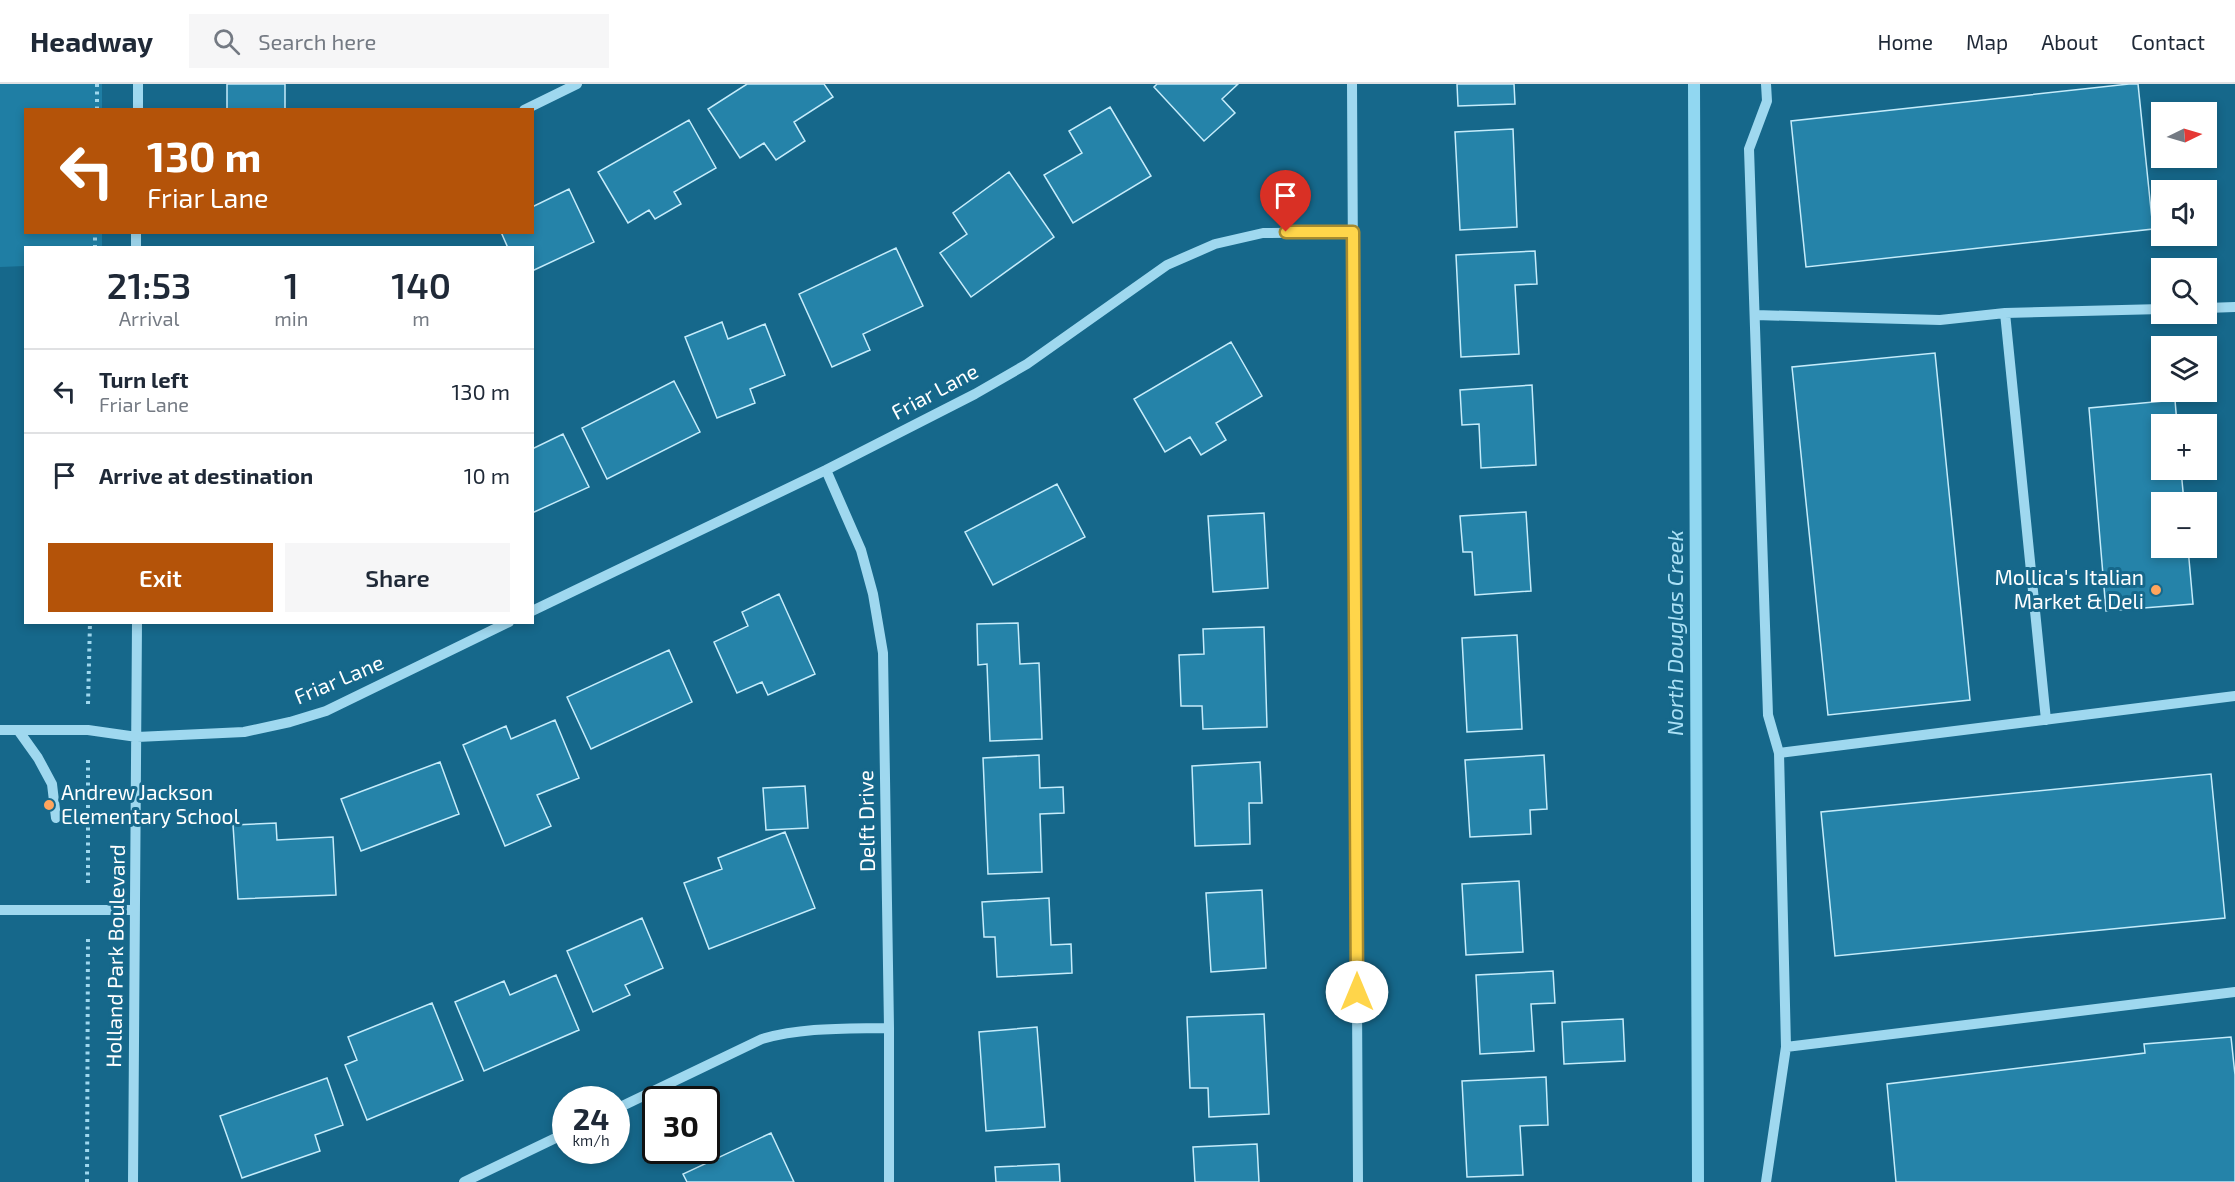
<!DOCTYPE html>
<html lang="en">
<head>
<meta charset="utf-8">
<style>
	:root { --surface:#fff; --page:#f6f6f7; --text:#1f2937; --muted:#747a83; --line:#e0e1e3; --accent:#b45309 }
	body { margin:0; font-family:"Exo 2",sans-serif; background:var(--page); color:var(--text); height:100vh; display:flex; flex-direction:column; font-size:22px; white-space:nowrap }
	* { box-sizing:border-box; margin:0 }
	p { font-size:20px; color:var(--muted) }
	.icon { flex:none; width:33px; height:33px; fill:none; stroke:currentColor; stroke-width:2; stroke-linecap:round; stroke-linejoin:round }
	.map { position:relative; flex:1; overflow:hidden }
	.drawer { position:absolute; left:24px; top:162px; width:510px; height:378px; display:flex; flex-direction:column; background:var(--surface); border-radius:0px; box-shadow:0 3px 9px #0003 }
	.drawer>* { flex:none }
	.banner { position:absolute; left:24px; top:24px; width:510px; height:126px; border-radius:0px; box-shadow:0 3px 9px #0003; background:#b45309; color:#fff; overflow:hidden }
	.needle { width:39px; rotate:85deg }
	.buttons { position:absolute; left:2151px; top:18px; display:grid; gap:12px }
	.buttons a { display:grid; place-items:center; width:66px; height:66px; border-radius:0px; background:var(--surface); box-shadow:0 3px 9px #0003; font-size:30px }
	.speed { position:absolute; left:552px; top:1002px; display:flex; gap:12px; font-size:30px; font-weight:700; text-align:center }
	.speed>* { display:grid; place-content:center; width:78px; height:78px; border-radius:50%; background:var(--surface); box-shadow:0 3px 9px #0003; line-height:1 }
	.speed small { font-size:15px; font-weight:400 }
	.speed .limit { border:3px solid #111; border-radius:9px; background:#fff; color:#111 }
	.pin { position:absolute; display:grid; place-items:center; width:51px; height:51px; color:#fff; margin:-62px -26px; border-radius:50% 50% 50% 0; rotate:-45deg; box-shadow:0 0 6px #0007 }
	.pin .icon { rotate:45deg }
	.me { position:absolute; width:66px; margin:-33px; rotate:0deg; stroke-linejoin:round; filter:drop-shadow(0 0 4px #0008) }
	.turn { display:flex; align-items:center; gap:21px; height:126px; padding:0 24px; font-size:27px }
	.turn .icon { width:78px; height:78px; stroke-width:2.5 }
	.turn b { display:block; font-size:42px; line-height:51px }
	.eta { display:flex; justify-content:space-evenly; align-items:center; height:102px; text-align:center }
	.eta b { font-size:36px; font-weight:600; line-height:42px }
	.button { display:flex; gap:12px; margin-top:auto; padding:12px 24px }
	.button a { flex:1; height:69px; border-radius:0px; background:var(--accent); color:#fff; font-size:24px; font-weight:600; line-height:69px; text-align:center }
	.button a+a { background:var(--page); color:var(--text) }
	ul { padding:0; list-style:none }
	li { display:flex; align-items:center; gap:18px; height:84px; padding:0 24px; border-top:2px solid var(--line) }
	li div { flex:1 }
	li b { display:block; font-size:22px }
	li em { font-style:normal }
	header { display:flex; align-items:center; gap:36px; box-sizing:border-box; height:84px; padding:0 30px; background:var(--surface); border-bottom:2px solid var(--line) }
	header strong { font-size:28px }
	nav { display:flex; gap:33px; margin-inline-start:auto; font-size:21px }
	.search { width:420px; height:54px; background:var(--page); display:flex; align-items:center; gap:15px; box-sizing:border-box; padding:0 21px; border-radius:0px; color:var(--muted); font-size:22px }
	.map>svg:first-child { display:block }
	.green { fill:#1f7ea4 }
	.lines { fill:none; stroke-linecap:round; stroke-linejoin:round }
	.stream { stroke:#91d7f1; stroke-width:12 }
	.building { fill:#2583a9; stroke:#c5ecfb; stroke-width:1.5 }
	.path { stroke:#9fd8ef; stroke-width:4; stroke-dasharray:3 4.5; stroke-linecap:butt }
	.minor { stroke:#9fd8ef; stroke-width:10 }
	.route-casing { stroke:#a68a30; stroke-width:15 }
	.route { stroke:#ffd54a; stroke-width:10 }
	.poi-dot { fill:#ffa55d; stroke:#16688b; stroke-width:2 }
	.labels { text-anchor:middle; stroke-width:6; stroke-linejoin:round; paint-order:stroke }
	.street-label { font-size:21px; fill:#fff; stroke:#16688b }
	.poi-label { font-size:21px; fill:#fff; stroke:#16688b; text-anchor:end }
	.water-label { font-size:22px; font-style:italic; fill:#abe1f6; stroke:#16688b }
</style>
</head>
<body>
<header>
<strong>Headway</strong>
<div class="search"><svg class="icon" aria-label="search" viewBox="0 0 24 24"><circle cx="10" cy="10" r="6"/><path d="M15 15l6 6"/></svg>Search here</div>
<nav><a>Home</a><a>Map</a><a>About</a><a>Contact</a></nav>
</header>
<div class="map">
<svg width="2235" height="1098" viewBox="0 0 2235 1098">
	<rect width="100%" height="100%" fill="#16688b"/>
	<!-- green -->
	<path class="green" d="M0 0H102V25L26 26V148L102 149V163L26 164 25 182 0 183Z"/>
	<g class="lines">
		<!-- stream -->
		<path class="stream" d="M1694 0 1698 1098"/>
	</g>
	<!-- building -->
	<path class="building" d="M227 0H285V26H227Z
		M747 0H824L833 13 794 38 805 57 776 76 764 59 740 74 708 25Z
		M1157 0H1238L1222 15 1235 29 1204 57 1154 3Z
		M1457 0H1514L1515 20 1458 22Z
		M2129 0H2138L2153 145 1806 183 1791 37Z
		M1110 23 1151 92 1073 139 1044 91 1082 69 1069 47Z
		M689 36 716 84 674 108 681 120 655 135 649 126 628 139 598 88Z
		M1513 45 1517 143 1460 146 1455 48Z
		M1009 88 1054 153 971 213 940 169 967 150 953 129Z
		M569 105 594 158 532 187V164H508L501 148H532V123Z
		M896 164 923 222 863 250 870 266 832 283 799 210Z
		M1535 167 1537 200 1515 201 1519 270 1461 273 1456 171Z
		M722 238 728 255 765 240 785 291 750 305 755 319 717 334 685 253Z
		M1231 258 1262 312 1216 339 1226 356 1201 371 1190 353 1165 368 1134 315Z
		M1935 269 1970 616 1828 631 1792 283Z
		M674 297 700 348 607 395 582 344Z
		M1532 301 1536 381 1481 384 1479 340 1462 341 1460 306Z
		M2175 316 2177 340H2162V386H2181L2184 418H2162V464H2188L2193 520 2106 527 2089 324Z
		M563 350 589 403 532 429V365Z
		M1057 400 1085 453 993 501 965 448Z
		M1526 428 1531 507 1475 511 1472 468H1463L1460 432Z
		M1264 429 1268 504 1213 508 1208 432Z
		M779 510 815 590 768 611 762 598 737 609 714 558 748 542 742 528Z
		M1018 539 1020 580 1039 579 1042 655 990 657 987 580 978 581 977 540Z
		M1264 543 1267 643 1203 645 1202 622H1181L1179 571 1204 570 1203 545Z
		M1517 551 1522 645 1467 648 1462 554Z
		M669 566 692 618 591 665 567 613Z
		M555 636 579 694 537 711 551 742 505 762 463 661 506 642 511 655Z
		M1039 671 1040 704 1063 703 1064 729 1040 730 1042 788 988 790 983 674Z
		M1544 671 1547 725 1530 726 1531 750 1470 753 1465 676Z
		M440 678 459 730 361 767 341 715Z
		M1260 678 1262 719H1249L1250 760 1195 762 1192 682Z
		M2211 690 2225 834 1835 872 1821 728Z
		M805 702 808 744 766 746 763 704Z
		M276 739 277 756 333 753 336 811 238 815 233 741Z
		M785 748 815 824 709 865 684 799 722 785 718 774Z
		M1519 797 1523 868 1466 871 1462 800Z
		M1262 806 1266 884 1211 888 1206 809Z
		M1049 814 1051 861 1071 860 1072 889 997 893 995 853H984L982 818Z
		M642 834 663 884 625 901 630 911 593 928 567 867Z
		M1553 887 1555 919 1531 920 1534 967 1480 970 1476 891Z
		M556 891 579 946 484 987 455 918 504 897 510 911Z
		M432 919 463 996 367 1036 345 981 357 976 348 953Z
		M1264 930 1269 1030 1209 1033 1208 1004H1190L1187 933Z
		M1623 935 1625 977 1564 980 1562 938Z
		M1037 943 1045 1043 986 1047 979 948Z
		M2231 953 2235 991V1098H1896L1887 1000 2145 969 2144 960Z
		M1546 993 1548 1041 1520 1042 1523 1091 1467 1093 1462 997Z
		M327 994 343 1041 315 1051 320 1067 242 1094 220 1032Z
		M771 1049 794 1098H687L683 1090Z
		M1257 1060 1259 1098H1195L1193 1063Z
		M1059 1080 1060 1098H996L995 1083Z"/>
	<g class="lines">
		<!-- path -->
		<path class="path" d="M97 0V26
			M95 164V148
			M88 620 90 538
			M88 799V672
			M87 1098 88 852"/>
		<!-- minor -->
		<path class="minor" d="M1352 0 1358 1098
			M1766 0 1767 17 1749 65 1768 631 1779 669 2235 612
			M138 26V0
			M524 26 577 0
			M136 148V164
			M2206 224 2235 223
			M1755 231 1940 236 2005 229
			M826 386 861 466 873 510 883 569 889 944V1098
			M532 527 826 386 975 310 1027 280 1167 181 1215 160 1263 149 1353 148
			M2046 636 2005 229 2162 225
			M0 646H88L137 653 244 648 290 638 326 627 509 538
			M18 646 38 674 52 700 56 734
			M1779 669 1786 963
			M0 826H135
			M616 1025 762 955C804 943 846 945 889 944
			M133 1098 137 538
			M464 1098 566 1049
			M1766 1098 1786 963 2235 908"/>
	</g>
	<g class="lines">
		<!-- route casing -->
		<g class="route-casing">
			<path id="route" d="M1286 148H1353L1357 908"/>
		</g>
		<!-- route -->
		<use href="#route" class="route"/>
	</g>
	<!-- markers -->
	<g class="poi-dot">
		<circle cx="2156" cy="506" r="6"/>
		<circle cx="49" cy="721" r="6"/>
	</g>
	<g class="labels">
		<!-- street labels -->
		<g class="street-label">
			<text transform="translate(935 308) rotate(-28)" y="7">Friar Lane</text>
			<text transform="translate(339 596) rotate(-23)" y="7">Friar Lane</text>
			<text transform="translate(867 737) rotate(-91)" y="7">Delft Drive</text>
			<text transform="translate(116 872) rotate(-89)" y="7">Holland Park Boulevard</text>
		</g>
		<!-- poi labels -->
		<g class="poi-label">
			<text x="2144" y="501">Mollica's Italian<tspan x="2144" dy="24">Market &amp; Deli</tspan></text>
			<text x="61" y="716" text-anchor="start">Andrew Jackson<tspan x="61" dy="24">Elementary School</tspan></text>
		</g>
		<!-- water labels -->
		<g class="water-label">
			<text transform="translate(1675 549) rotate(-90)" y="8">North Douglas Creek</text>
		</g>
	</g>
</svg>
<div class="buttons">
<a><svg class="needle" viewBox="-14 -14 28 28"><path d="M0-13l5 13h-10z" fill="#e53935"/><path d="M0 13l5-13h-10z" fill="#747a83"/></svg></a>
<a><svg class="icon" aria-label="sound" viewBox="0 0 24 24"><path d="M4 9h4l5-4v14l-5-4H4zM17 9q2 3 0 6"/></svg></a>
<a><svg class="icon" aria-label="search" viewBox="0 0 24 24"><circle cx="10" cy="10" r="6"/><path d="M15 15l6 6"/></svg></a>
<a><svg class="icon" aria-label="layers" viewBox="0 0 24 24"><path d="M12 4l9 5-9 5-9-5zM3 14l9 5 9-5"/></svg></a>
<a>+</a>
<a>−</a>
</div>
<div class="speed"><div>24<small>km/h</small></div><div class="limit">30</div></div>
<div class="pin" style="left:1286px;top:148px;background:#d93025"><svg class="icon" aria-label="arrive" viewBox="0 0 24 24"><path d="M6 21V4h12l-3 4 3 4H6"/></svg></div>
<svg class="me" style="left:1357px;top:908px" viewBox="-20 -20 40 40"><circle r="19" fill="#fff"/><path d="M0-13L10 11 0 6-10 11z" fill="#ffd54a"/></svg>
<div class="banner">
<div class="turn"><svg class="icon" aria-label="left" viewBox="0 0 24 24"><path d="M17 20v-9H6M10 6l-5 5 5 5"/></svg><div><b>130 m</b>Friar Lane</div></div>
</div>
<section class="drawer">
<div class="eta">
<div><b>21:53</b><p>Arrival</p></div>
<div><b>1</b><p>min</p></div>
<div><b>140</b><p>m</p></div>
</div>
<ul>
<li><svg class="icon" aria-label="left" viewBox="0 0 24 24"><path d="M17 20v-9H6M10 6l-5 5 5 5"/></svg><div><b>Turn left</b><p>Friar Lane</p></div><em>130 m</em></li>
<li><svg class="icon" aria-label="arrive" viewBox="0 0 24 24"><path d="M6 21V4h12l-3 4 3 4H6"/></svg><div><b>Arrive at destination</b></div><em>10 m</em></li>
</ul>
<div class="button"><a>Exit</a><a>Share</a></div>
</section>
</div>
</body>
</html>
